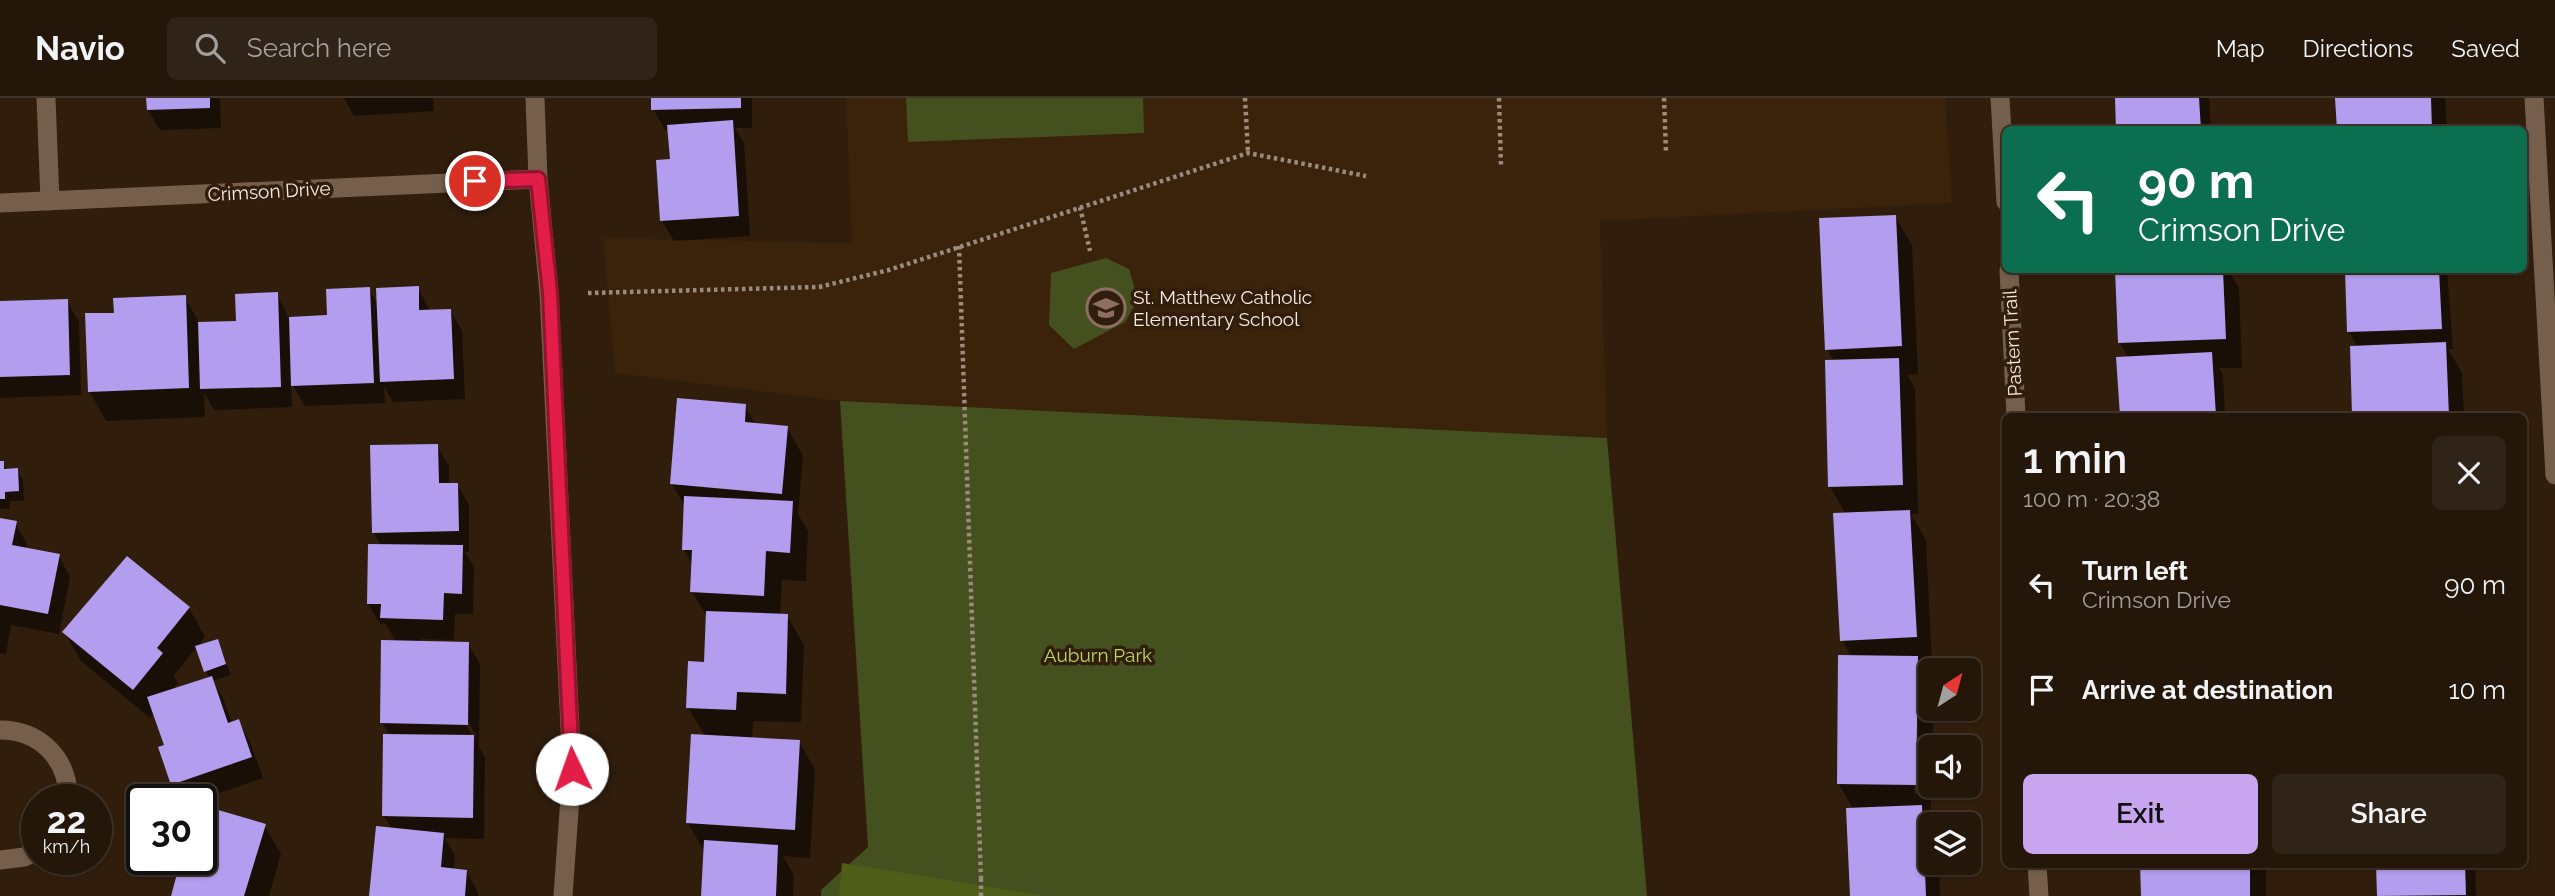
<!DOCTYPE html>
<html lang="en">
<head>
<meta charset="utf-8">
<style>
	:root { --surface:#241609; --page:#302317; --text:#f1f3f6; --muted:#a39f9c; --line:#41352a; --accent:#c7a6ef }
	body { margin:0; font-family:Raleway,sans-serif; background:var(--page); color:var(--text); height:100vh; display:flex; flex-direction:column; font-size:26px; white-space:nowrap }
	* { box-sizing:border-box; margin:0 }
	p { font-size:23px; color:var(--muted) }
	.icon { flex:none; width:38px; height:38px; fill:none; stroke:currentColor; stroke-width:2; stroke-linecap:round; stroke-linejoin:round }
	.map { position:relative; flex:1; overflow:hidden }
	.sheet { position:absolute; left:2002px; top:315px; width:525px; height:455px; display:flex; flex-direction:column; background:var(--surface); border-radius:10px; box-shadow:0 2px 5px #0004,0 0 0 2px var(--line) }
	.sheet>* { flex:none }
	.top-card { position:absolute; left:2002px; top:28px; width:525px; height:147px; border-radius:10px; box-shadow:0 2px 5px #0004,0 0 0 2px var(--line); background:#0b6e4f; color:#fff; overflow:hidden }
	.needle { width:46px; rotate:36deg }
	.buttons { position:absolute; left:1918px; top:560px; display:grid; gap:14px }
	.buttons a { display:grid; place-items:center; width:63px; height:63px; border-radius:10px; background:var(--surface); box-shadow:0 2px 5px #0004,0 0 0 2px var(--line); font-size:35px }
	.speed { position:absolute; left:21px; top:686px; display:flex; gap:14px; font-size:35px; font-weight:700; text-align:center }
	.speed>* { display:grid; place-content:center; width:91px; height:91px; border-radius:50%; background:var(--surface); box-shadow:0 2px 5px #0004,0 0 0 2px var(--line); line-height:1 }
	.speed small { font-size:18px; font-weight:400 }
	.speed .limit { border:4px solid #111; border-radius:10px; background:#fff; color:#111 }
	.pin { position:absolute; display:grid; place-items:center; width:60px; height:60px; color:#fff; margin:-30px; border:4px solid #fff; border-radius:50%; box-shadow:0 2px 7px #0007 }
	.me { position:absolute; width:77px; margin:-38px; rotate:357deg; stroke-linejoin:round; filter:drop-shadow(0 0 5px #0008) }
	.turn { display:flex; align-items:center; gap:24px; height:147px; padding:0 21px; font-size:32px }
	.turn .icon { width:91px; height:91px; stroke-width:2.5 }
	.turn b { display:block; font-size:49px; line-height:60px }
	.round { display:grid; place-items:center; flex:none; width:74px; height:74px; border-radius:10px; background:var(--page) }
	.summary { display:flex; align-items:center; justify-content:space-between; height:119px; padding:0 21px }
	h1 { font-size:42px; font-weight:600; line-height:52px }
	.action { display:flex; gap:14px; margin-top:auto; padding:14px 21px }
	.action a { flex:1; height:80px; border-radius:10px; background:var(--accent); color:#111; font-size:28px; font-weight:600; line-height:80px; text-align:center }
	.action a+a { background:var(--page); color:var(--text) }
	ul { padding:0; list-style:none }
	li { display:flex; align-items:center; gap:21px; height:105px; padding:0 21px }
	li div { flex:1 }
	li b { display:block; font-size:26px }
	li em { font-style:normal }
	header { display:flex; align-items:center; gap:42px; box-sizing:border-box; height:98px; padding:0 35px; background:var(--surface); border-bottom:2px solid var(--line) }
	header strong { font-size:33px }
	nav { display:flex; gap:38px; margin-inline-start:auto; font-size:24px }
	.search { width:490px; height:63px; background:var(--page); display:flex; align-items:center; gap:18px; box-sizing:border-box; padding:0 24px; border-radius:10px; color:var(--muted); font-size:26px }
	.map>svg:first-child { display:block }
	.built { fill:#3a220b }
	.green { fill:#44501d }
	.forest { fill:#4e5d18 }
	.shadow { fill:#0007; fill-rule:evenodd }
	.building { fill:#b29dee }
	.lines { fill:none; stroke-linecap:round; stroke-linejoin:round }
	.path { stroke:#9b8b7e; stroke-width:4.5; stroke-dasharray:3.5 3.5; stroke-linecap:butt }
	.minor { stroke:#755f4c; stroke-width:19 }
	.route-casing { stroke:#92132f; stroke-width:18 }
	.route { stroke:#e11d48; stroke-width:12 }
	.labels { text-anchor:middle; stroke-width:7; stroke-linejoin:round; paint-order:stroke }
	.street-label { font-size:19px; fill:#f6e9de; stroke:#301d0c }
	.poi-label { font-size:19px; fill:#f6e9de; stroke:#301d0c; text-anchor:start }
	.park-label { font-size:19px; fill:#bcd761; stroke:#301d0c }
</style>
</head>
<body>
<header>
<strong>Navio</strong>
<div class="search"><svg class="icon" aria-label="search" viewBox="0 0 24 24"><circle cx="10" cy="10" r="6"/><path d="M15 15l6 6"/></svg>Search here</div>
<nav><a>Map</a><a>Directions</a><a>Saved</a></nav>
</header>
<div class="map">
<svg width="2555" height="798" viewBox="0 0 2555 798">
	<rect width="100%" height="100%" fill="#301d0c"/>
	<!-- built -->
	<path class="built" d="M846 0H1945L1952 105 1600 123 1607 340 840 303 615 275 603 140 852 145Z"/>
	<!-- green -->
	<path class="green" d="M906 0H1143L1144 35 908 44Z
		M1106 160 1129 171 1138 202 1125 224 1074 251 1049 227 1051 175Z
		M840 303 1607 340 1647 798H821V792L868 749Z"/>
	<!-- forest -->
	<path class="forest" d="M842 765 1045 798H839Z"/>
	<!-- shadow -->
	<path class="shadow" d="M148 0H220L221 30 160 32 148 12Z
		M344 0H433L434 13 354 18Z
		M653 0H752V30H735L744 45 750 138 674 143 662 123 671 63 669 32H665L653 11Z
		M2116 0H2209L2211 32H2118Z
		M2337 0H2445L2447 32H2339Z
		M1895 119 1912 147 1918 276 1907 277 1915 290 1918 416H1911L1926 442 1932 567 1922 568 1930 582V611H1933V649H1930L1931 715H1925L1931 726 1930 765H1939L1940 798H1852L1854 712 1838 685 1851 559 1842 542 1846 416 1830 389 1834 263 1827 251ZM1916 586H1919L1917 696H1914Z
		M2117 172H2228L2239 190 2242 270H2219L2223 277 2225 318H2121L2118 261 2129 260 2120 245Z
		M2346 172H2447L2453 251H2448L2462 275 2464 318H2354L2351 250H2358L2349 234Z
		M418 190 430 213 450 212 462 233 465 301 393 304 384 288 385 305 305 308 291 284 292 309 214 312 204 294 205 319 106 323 90 294 115 216 185 199 200 226 238 224 277 196 289 221 329 219 369 191 378 207Z
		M67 203 79 224 81 297 0 300V205Z
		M745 308 756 327 787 329 803 358 798 416 808 433 806 483 782 482 780 518H787L804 547 801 624 753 623 752 641 799 643 815 672 810 760 783 758 794 777 793 798H702L705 755 688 725 705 638 688 610 706 566 708 520 692 494 693 468 684 451 685 409 672 386Z
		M437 348 449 368V386H457L469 407V454H465L474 469 473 516H455L454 542 421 541V545L468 546 480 566 479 649 485 659 484 741 445 740 455 758 454 772 466 773 478 794V798H371L392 731 384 718 390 637 382 624 396 544 386 526H380L368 506 381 448 374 435ZM465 618 477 639H473L462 620Z
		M0 365H3L8 373 17 372 23 382 24 403H10V411H0Z
		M0 422 15 425 27 446 26 452 59 458 70 479 59 536 11 527 6 556 0 555Z
		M189 510 205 539 174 577 178 585 172 593 210 580 206 573 217 543 231 577 213 583 223 600 232 625 238 623 250 644 263 680 200 702H181L173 687 160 650 166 648 154 615 150 620 81 563 64 534Z
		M264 727 281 756 269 798H172L178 778 169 761H201Z
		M2142 766H2266V798H2142Z
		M2378 766H2475L2476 798H2379Z"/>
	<!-- building -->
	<path class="building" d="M146 0H210V10L147 12Z
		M651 0H741V10L651 12Z
		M2115 0H2199L2201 32H2116Z
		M2335 0H2431L2432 32H2337Z
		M733 22 739 118 660 123 656 62 670 61 667 27Z
		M1896 117 1902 248 1825 252 1819 120Z
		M2115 172H2223L2226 241 2118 245Z
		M2345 172H2439L2442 231 2347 234Z
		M419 188V212L451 211 454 281 380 284 376 190Z
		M370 189 374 285 291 288 289 219 327 217 326 191Z
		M278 194 281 289 200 291 198 224 236 223 235 196Z
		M186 197 189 290 88 294 85 215H114L113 200Z
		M68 201 70 277 0 279V203Z
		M2446 244 2449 318H2352L2350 248Z
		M2212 254 2216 318H2120L2116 259Z
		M1899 260 1903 387 1828 389 1825 262Z
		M677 300 746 306 745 324 788 328 782 396 670 386Z
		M438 346 439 385H458L459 433 372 435 370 347Z
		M0 363H4V371L18 370 19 393 5 394V401H0Z
		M684 398 793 403 790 455 766 453 764 498 690 494 692 452H682Z
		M1910 412 1917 539 1840 543 1833 415Z
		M0 420 17 423 12 447 60 456 48 516 0 507Z
		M368 446 463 447 462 496 444 495 443 522 380 520 381 506H367Z
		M127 458 190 509 157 550 163 555 133 592 62 534Z
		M706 513 788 516 786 596 737 594 736 612 686 610 688 563 704 564Z
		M218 541 226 566 204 574 195 548Z
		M381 542 469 544 468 627 380 625Z
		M1838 557 1918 558 1916 687 1837 686Z
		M212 578 228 625 239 621 252 659 171 687 158 649 164 647 147 599Z
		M383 636 474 637 473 720 382 718Z
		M691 636 800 642 795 732 686 725Z
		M201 707 266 726 244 798H171L181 761H201Z
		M1922 707 1926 798H1850L1846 710Z
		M376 728 444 735 441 769 467 772 465 798H369Z
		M704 742 778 747 776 798H701Z
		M2140 766H2250V798H2141Z
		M2376 766H2465L2466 797 2377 798Z"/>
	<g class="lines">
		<!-- path -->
		<path class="path" d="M1245 0 1248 55
			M1499 0 1501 68
			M1664 0 1666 55
			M1080 109 1090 153
			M959 148 981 781
			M588 195 819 189 889 172 1248 55 1366 78
			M981 798V781"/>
		<!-- minor -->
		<path class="minor" d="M46 0 50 103
			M535 0 538 81 549 195 572 671 563 798
			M2000 0 2006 104
			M2534 0 2555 377
			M0 105 538 81
			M2009 172 2016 318
			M0 632C40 632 69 661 68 702
			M0 762 24 759 37 753
			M2037 766 2039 798"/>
	</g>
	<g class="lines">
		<!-- route casing -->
		<g class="route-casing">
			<path id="route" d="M475 83 538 81 550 195 572 671"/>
		</g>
		<!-- route -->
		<use href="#route" class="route"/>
	</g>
	<!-- icons -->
	<defs>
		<g id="school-ring" transform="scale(2.0125)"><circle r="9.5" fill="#301d0c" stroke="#8d6e63" stroke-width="1.5"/><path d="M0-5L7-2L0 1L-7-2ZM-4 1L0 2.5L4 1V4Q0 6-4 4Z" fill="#8d6e63"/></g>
	</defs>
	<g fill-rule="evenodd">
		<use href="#school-ring" x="1106" y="210"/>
	</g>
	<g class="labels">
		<!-- street labels -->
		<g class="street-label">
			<text transform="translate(269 93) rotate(-3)" y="7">Crimson Drive</text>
			<text transform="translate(2012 245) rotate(-93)" y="7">Pastern Trail</text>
		</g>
		<!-- poi labels -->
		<g class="poi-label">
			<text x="1133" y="206">St. Matthew Catholic<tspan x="1133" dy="22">Elementary School</tspan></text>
		</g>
		<!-- park labels -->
		<g class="park-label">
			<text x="1098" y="564">Auburn Park</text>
		</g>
	</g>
</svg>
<div class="buttons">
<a><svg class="needle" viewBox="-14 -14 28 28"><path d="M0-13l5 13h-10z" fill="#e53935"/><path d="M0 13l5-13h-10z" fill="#a39f9c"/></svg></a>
<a><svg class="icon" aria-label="sound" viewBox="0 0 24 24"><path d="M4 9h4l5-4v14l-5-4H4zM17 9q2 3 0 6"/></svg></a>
<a><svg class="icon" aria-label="layers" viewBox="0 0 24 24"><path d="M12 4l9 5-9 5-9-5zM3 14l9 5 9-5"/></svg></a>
</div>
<div class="speed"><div>22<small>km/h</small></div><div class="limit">30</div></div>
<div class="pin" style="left:475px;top:83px;background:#d93025"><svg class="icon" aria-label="arrive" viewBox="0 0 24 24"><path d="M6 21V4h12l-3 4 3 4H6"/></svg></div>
<svg class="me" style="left:572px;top:671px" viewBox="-20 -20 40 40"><circle r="19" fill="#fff"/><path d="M0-13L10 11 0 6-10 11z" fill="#e11d48"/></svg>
<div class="top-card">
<div class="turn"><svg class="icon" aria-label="left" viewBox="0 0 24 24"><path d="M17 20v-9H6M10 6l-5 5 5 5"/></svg><div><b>90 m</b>Crimson Drive</div></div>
</div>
<section class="sheet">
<div class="summary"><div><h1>1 min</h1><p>100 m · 20:38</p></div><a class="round"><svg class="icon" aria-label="close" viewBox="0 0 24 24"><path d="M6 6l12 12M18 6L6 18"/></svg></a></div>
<ul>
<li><svg class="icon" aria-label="left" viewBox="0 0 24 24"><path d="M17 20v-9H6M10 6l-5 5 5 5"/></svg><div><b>Turn left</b><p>Crimson Drive</p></div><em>90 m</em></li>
<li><svg class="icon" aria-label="arrive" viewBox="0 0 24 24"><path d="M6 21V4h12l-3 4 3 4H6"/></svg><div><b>Arrive at destination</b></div><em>10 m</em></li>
</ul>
<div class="action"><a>Exit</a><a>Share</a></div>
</section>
</div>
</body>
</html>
